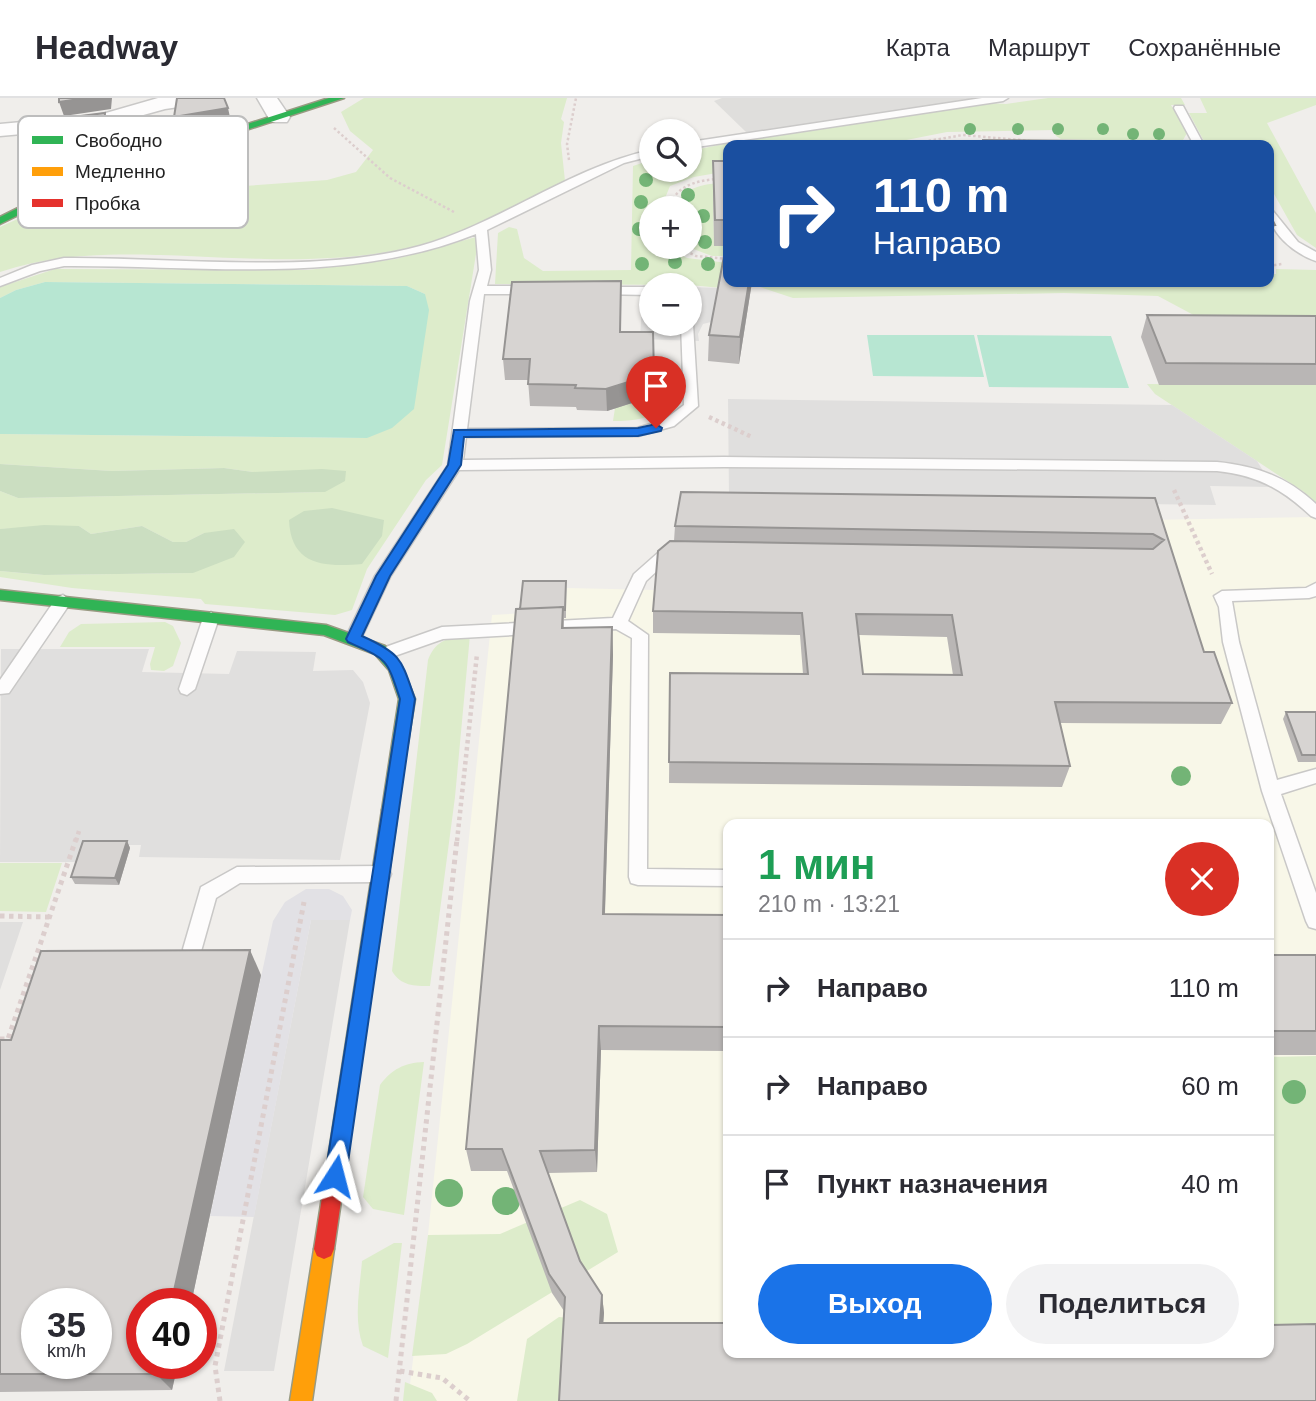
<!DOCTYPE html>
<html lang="ru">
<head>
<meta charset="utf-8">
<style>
	:root { --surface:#fff; --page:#f2f2f3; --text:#2b2b33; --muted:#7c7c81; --line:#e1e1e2; --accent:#1a73e8 }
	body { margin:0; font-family:Helvetica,sans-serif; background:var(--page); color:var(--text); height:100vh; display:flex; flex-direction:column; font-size:26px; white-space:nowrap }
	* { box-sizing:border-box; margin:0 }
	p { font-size:23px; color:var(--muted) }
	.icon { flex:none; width:38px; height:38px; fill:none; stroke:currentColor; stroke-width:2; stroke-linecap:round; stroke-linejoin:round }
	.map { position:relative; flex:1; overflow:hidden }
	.panel { position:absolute; left:723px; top:721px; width:551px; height:539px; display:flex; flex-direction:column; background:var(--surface); border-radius:14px; box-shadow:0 2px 5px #0004 }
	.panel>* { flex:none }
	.guide { position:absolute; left:723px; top:42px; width:551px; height:147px; border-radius:14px; box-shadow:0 2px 5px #0004; background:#1a4fa0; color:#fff; overflow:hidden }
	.controls { position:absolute; left:639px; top:21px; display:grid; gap:14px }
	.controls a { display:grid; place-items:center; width:63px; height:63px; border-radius:50%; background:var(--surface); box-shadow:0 2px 5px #0004; font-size:35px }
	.speed { position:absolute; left:21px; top:1190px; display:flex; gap:14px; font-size:35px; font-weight:700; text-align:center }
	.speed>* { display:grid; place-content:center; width:91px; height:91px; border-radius:50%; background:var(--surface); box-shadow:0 2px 5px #0004; line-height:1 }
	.speed small { font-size:18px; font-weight:400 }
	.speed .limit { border:10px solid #d22; background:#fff; color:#111 }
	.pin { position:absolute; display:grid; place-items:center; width:60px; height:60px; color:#fff; margin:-72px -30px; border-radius:50% 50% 50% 0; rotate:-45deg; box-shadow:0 0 7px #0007 }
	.pin .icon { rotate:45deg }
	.me { position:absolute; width:77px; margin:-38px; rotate:9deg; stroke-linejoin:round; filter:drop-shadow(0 0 5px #0008) }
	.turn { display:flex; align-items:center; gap:24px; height:147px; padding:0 35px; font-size:32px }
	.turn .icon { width:91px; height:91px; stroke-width:2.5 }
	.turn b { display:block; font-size:49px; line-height:60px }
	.round { display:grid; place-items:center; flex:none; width:74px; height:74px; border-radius:37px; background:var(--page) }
	.head { display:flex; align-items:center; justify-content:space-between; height:119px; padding:0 35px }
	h1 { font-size:42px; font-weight:700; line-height:52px; color:#1e9e55 }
	.cta { display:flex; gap:14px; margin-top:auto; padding:14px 35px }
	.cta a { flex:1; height:80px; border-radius:42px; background:var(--accent); color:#fff; font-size:28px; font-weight:700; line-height:80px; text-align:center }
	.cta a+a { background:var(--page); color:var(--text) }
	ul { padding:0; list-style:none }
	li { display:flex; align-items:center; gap:21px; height:98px; padding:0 35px; border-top:2px solid var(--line) }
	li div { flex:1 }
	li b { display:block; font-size:26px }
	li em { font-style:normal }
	header { display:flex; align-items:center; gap:42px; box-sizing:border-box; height:98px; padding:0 35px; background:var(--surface); border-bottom:2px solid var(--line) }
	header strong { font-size:33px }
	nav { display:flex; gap:38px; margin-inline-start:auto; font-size:24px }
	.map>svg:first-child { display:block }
	.residential { fill:#dfdedc }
	.education { fill:#f8f7e8; fill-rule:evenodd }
	.grass { fill:#ddeccb }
	.forest { fill:#cbdec1 }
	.pitch { fill:#b7e6d2 }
	.parking { fill:#e0dfde }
	.plaza { fill:#e2e1e5 }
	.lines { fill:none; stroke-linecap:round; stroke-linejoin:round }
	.lane-casing { stroke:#c9c8c7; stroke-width:3 }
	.street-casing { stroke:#c9c8c7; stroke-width:3 }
	.fast-casing { stroke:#999a82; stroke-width:3 }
	.slow-casing { stroke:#999a82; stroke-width:3 }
	.jam-casing { stroke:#999a82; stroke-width:3 }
	.path-far2 { stroke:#dccecd; stroke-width:2.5; stroke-dasharray:2.5 2.5; stroke-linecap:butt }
	.path-far1 { stroke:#dccecd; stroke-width:4.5; stroke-dasharray:3.5 3.5; stroke-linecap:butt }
	.path { stroke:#dccecd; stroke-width:5; stroke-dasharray:4.5 4.5; stroke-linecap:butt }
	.lane { fill:#fdfcfc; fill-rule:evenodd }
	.street { fill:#fdfcfc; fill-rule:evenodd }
	.fast { fill:#30b455; fill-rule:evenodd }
	.slow { fill:#ff9f0a; fill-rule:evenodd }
	.jam { fill:#e5322d; fill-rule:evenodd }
	.tree { fill:#73b476 }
	.wall { fill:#b9b6b5; fill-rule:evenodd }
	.shaded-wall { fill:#969493 }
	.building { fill:#d7d4d2; stroke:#969493; stroke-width:2; fill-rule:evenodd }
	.route { fill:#1a73e8; stroke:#114b97; stroke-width:2 }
	.key { fill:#fff; stroke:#bdbdbd; stroke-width:2 }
	.key-label { font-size:19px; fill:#222 }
</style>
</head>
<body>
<header>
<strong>Headway</strong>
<nav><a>Карта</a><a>Маршрут</a><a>Сохранённые</a></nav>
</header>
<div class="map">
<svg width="1316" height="1303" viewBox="0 0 1316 1303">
	<rect width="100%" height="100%" fill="#f0eeeb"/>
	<!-- residential -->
	<path class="residential" d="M722 0H975L747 35 714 3Z"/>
	<!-- education -->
	<path class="education" d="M1316 419V1303H408L428 1137 492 517 565 513 567 490 655 492 1147 422ZM728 726H1269V1255H728Z"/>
	<!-- grass -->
	<path class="grass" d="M364 0H567L561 21 564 24 561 45 565 83C520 107 473 132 424 146 374 160 316 162 265 161 177 160 85 146 0 174V129L122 73 135 109 244 88 327 82 356 74 373 52 350 33 341 14Z
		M1048 0H1181L1185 7H1171L1187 35 1183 42 1175 44 1061 41 1056 38 1054 32 947 34 881 47H728V73L694 79 670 88 661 110H651V149H666L687 160 728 165V184H1269V176H1276V171L1316 172V239L1201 221 1158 198 1064 195 793 200 751 186 723 184 721 190 690 187 495 186 498 135 509 129 517 131 524 160 543 173 631 172 633 68 651 62V72H690V53L733 44 987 5 1006 6Z
		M1200 0H1316V7L1267 25 1316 115V150L1297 137 1269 87V47H1206L1189 15H1207Z
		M728 84 713 88 714 148H728V158H712L688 149 690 110H676C682 87 708 86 728 84Z
		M476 139V156L442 367 426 382 367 471 352 512 335 517 205 506 201 501 72 490 0 479V473L44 477 193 475 204 435 186 444H173L142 428 91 436 79 428 0 431V393L18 400 325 394 287 374H253L224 370 112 373 0 366V336L367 340 425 196 407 188 45 184 16 192 0 200V189L55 171 308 172 396 161Z
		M1147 286 1316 287V408L1304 394 1155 296Z
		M642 302H669L667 309C650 321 634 323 613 323L615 310Z
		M165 524 173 528 181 545 173 568 164 573 151 572 150 566 155 549H60L69 534 81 526Z
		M470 537 455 699 430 888C414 888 401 888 392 873L428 562C436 541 450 539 470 537Z
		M0 765H62L46 814 0 813Z
		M1316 958V1240L1269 1242V959Z
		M424 964 404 1117 373 1111 363 1099 380 987C392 971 404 965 424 964Z
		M580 1102 607 1116 618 1154 467 1246 446 1256 412 1258 428 1137 500 1136Z
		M394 1145H402L388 1260 363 1248C353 1221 360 1190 362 1163Z
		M559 1219 569 1220 563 1303H517L527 1241Z
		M405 1284 432 1295 437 1303H403Z"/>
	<!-- forest -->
	<path class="forest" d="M0 366 112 373 224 370 253 374 322 371 346 373 345 383 325 394 18 400 0 393Z
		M332 410 384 422 382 438 362 466C324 469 291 468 289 422L304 413Z
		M44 427 79 428 91 436 142 428 173 444H186L204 435 234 431 245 444 234 459 193 475 44 477 0 473V431Z"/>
	<!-- pitch -->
	<path class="pitch" d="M45 184 407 188 425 196 429 212 414 311 392 330 367 340 0 336V200L16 192Z
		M867 237H974L984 279 873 278Z
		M977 237 1111 238 1129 290 989 289Z"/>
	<!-- parking -->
	<path class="parking" d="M643 187H657H651V226H690V189L721 190 715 223 703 226 698 236 699 243 640 241Z
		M728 301 1172 307 1257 363 1273 389 1210 388 1216 407 729 400Z
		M1 551H149L142 574 229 576 237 553 316 554 313 573 353 572 363 584 370 605 340 762 139 759 141 747H87L81 764H0Z
		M311 822H350L274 1273H224Z
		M0 824H23L0 892Z"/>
	<!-- plaza -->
	<path class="plaza" d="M306 791H329L343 798 352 812 350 822H311L254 1119 210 1118 273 823 285 804Z"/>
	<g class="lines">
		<!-- lane casing -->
		<g class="lane-casing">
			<path id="lane" d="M982 0H1008L1003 3 690 50V44Z
				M1175 8H1183L1204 47H1194L1174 10Z
				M651 52V58L624 65 487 132 491 172 487 188H532L538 192 532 196H484L467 331 637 330 664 322 684 307 681 226H690V223L693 226 698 308 674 328 638 338 466 339 463 362 724 359 1217 364C1257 368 1287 379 1316 406V420L1311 418C1282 391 1257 377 1217 373L724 369 459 372 390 479 359 545 353 547 345 541 375 478 448 367 470 203 479 172 476 136C346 188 201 167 64 168L40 173 0 188V180L32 167 64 160C174 159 315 177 420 148 501 125 569 70 651 52Z
				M1269 111 1273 113 1298 144 1316 154V163C1295 156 1268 135 1269 111Z
				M599 189H651V197L595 196V190Z
				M665 452 683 454 686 458 678 463 669 462 646 483 628 523 648 537 647 771 728 772V788L638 787 631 785 629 779 632 540 616 531 443 541 386 561 378 555 380 551 442 529 613 520 634 476 660 453Z
				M1316 485V498L1309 500 1232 503 1239 544 1277 682 1316 671V685L1281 696 1316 795V831L1309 829 1306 823 1262 693 1223 544 1219 509 1214 498 1222 493 1306 490Z
				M63 497 71 503 69 507 9 595 0 596V582L57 499Z
				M211 514 219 520 195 591 187 597 181 595 179 591 203 520Z
				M382 768 389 771 391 776 389 781 382 784 240 785 216 800 200 857 193 859 186 857 183 851 201 789 237 769Z"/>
		</g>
		<!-- street casing -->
		<g class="street-casing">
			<path id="street" d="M158 0H216L213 4 165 11 100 29 0 38V26L99 17Z
				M257 0H277L290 19 287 24H271Z"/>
		</g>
		<!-- fast casing -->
		<g class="fast-casing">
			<path id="fast" d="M329 0H344L84 85 0 126V119L76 81Z
				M0 492 326 527 385 548 402 569 415 601 396 717H384L382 712 399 601 389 572 375 556 324 537 0 502Z"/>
		</g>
		<!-- slow casing -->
		<g class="slow-casing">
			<path id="slow" d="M324 1141 331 1144 334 1151 312 1303H290L314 1151 317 1144Z"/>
		</g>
		<!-- jam casing -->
		<g class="jam-casing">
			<path id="jam" d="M390 706 396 707 398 712 334 1151 331 1158 324 1161 317 1158 314 1151 382 712 384 707Z"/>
		</g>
		<!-- path-far2 -->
		<path class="path-far2" d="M334 30 390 80 454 114
			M1088 46 1112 47
			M904 47 963 37 1031 43
			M569 62 567 46 576 0
			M669 110C677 83 704 82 728 80
			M677 149 696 158 728 161
			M1269 168 1282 166"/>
		<!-- path-far1 -->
		<path class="path-far1" d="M709 319 752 339
			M1174 392 1212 476
			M76 743 79 733
			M457 743 477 556"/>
		<!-- path -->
		<path class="path" d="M0 818 50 819
			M0 941H8L76 741
			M400 1273 442 1280 470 1303
			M220 1303 215 1268 304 804
			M396 1303 457 741"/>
		<!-- lane -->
		<use href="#lane" class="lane"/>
		<!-- street -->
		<use href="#street" class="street"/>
		<!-- fast -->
		<use href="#fast" class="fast"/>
		<!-- slow -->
		<use href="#slow" class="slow"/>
		<!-- jam -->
		<use href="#jam" class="jam"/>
	</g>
	<!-- trees -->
	<g class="tree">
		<circle cx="970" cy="31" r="6"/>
		<circle cx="1018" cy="31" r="6"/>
		<circle cx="1058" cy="31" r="6"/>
		<circle cx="1103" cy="31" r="6"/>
		<circle cx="1133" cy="36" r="6"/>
		<circle cx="1159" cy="36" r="6"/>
		<circle cx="646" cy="82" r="7"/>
		<circle cx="688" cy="97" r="7"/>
		<circle cx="641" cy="104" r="7"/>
		<circle cx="703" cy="118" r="7"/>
		<circle cx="639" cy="131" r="7"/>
		<circle cx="705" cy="144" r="7"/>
		<circle cx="675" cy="164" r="7"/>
		<circle cx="642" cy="166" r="7"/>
		<circle cx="708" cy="166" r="7"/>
		<circle cx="660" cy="311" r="8"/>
		<circle cx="1181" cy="678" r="10"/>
		<circle cx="1294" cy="994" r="12"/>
		<circle cx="449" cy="1095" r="14"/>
		<circle cx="506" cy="1103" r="14"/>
	</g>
	<!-- wall -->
	<path class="wall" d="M713 63H728V184H752L739 266 708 263 709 237 726 148H714L713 88Z
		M1269 115 1275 127 1269 145Z
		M621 205V234L654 276V298L607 313 577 312 576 309 530 308 528 282H505L503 261Z
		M1147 217 1316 218V287H1159L1141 239Z
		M1155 400 1204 554 1232 605 1221 626 1060 625 1070 668 1062 689 669 685 670 575 803 576 800 537 653 535V513L674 443 675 428ZM859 537 947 539 953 577 863 576Z
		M566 483V520H564V530L612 529 613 557 605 816 728 817V998H726L725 953 601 952 597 1074 548 1075 580 1163 602 1197 604 1215 603 1225 559 1303 564 1213 552 1195 507 1073H471L466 1051 520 511Z
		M1286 614H1316V664H1298L1283 621Z
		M127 743 130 750 119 787 75 786 71 779Z
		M1269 857H1316V957H1269Z
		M261 877 191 1206H142V1265H178L172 1292 0 1294V942H11Z"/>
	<!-- shaded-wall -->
	<path class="shaded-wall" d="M86 0H112L111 11 64 18 59 4Z
		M228 10 231 24 178 33 174 19Z
		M105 15 109 29 106 64 62 69 57 55Z
		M749 184H752L739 266 740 239Z
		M654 276V298L607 313 606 291Z
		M612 529 613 557 604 841 603 816Z
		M127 743 130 750 119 787 115 780Z
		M250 852 261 877 191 1206H171Z
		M599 928 601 952 597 1074 595 1052Z
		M602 1197 604 1215 602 1243 600 1225Z
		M158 1265H178L172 1292 156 1276Z"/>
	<!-- building -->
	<path class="building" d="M59 0H86L59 4Z
		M177 0H224L228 10 174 19Z
		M105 15 102 50 57 55 58 21Z
		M983 42 1094 43 1095 47H983Z
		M713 63H728V122H715Z
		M1269 115 1275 127H1269Z
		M728 137V184H749L740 239 709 237Z
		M621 183 620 234H653L654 276 606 291 575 290 576 287 528 286 530 261H503L512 184Z
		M1147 217 1316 218V266L1166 265Z
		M681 394 1155 400 1204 554H1214L1232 605 1055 604 1070 668 669 664 670 575 808 576 802 515 653 513 658 453 670 443 1153 451 1164 442 1153 436 675 428ZM856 516 952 517 962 577 863 576Z
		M523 483H566L565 512H563V509L520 511Z
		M563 509 562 530 612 529 603 816 728 817V962L727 929 599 928 595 1052 540 1053 580 1163 602 1197 600 1225H728V1255H1269V1227L1316 1226V1303H559L565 1199 549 1176 502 1051H466L516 511Z
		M1286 614H1316V657H1302Z
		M83 743H127L115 780 71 779Z
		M250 852 171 1206H142V1265H158L156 1276H0V942H11L41 853ZM37 1206H96V1265H37Z
		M1269 857H1316V933H1269Z"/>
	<!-- route -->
	<path class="route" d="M656 326 662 330 661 333 638 338 464 339 461 367 390 478 362 538C402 556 401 561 415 601L346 1078 343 1085 335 1088 328 1085 325 1078 400 601C386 559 388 562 348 544L346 541 376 478 448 367 454 332 638 330Z"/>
	<!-- legend -->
	<rect x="18" y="18" width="230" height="112" rx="10" class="key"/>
	<rect x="32" y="38" width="31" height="8" fill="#30b455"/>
	<rect x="32" y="69" width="31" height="9" fill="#ff9f0a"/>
	<rect x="32" y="101" width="31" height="8" fill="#e5322d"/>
	<g class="key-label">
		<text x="75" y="49">Свободно</text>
		<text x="75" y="80">Медленно</text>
		<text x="75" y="112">Пробка</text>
	</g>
</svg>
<div class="controls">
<a><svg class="icon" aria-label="search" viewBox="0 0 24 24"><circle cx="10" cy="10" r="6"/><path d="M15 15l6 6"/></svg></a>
<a>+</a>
<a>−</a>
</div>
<div class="speed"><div>35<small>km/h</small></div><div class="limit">40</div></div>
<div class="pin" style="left:656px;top:330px;background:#d93025"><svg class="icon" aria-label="arrive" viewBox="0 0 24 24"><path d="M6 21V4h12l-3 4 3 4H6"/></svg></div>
<svg class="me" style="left:335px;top:1078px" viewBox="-20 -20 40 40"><path d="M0-17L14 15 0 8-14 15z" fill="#1a73e8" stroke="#fff" stroke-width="4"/></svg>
<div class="guide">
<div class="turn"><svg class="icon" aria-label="right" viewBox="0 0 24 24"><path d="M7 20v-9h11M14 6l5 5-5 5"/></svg><div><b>110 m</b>Направо</div></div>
</div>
<section class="panel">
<div class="head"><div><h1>1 мин</h1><p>210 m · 13:21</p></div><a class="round" style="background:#d93025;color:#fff"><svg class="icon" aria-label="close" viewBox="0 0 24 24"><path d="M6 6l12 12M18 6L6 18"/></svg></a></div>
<ul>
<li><svg class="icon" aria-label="right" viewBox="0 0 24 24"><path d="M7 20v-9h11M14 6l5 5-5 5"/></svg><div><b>Направо</b></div><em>110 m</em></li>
<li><svg class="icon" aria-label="right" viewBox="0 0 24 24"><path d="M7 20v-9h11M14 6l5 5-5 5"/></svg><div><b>Направо</b></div><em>60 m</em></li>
<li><svg class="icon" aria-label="arrive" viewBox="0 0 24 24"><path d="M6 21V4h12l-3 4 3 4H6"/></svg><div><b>Пункт назначения</b></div><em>40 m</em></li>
</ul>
<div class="cta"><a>Выход</a><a>Поделиться</a></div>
</section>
</div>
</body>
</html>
